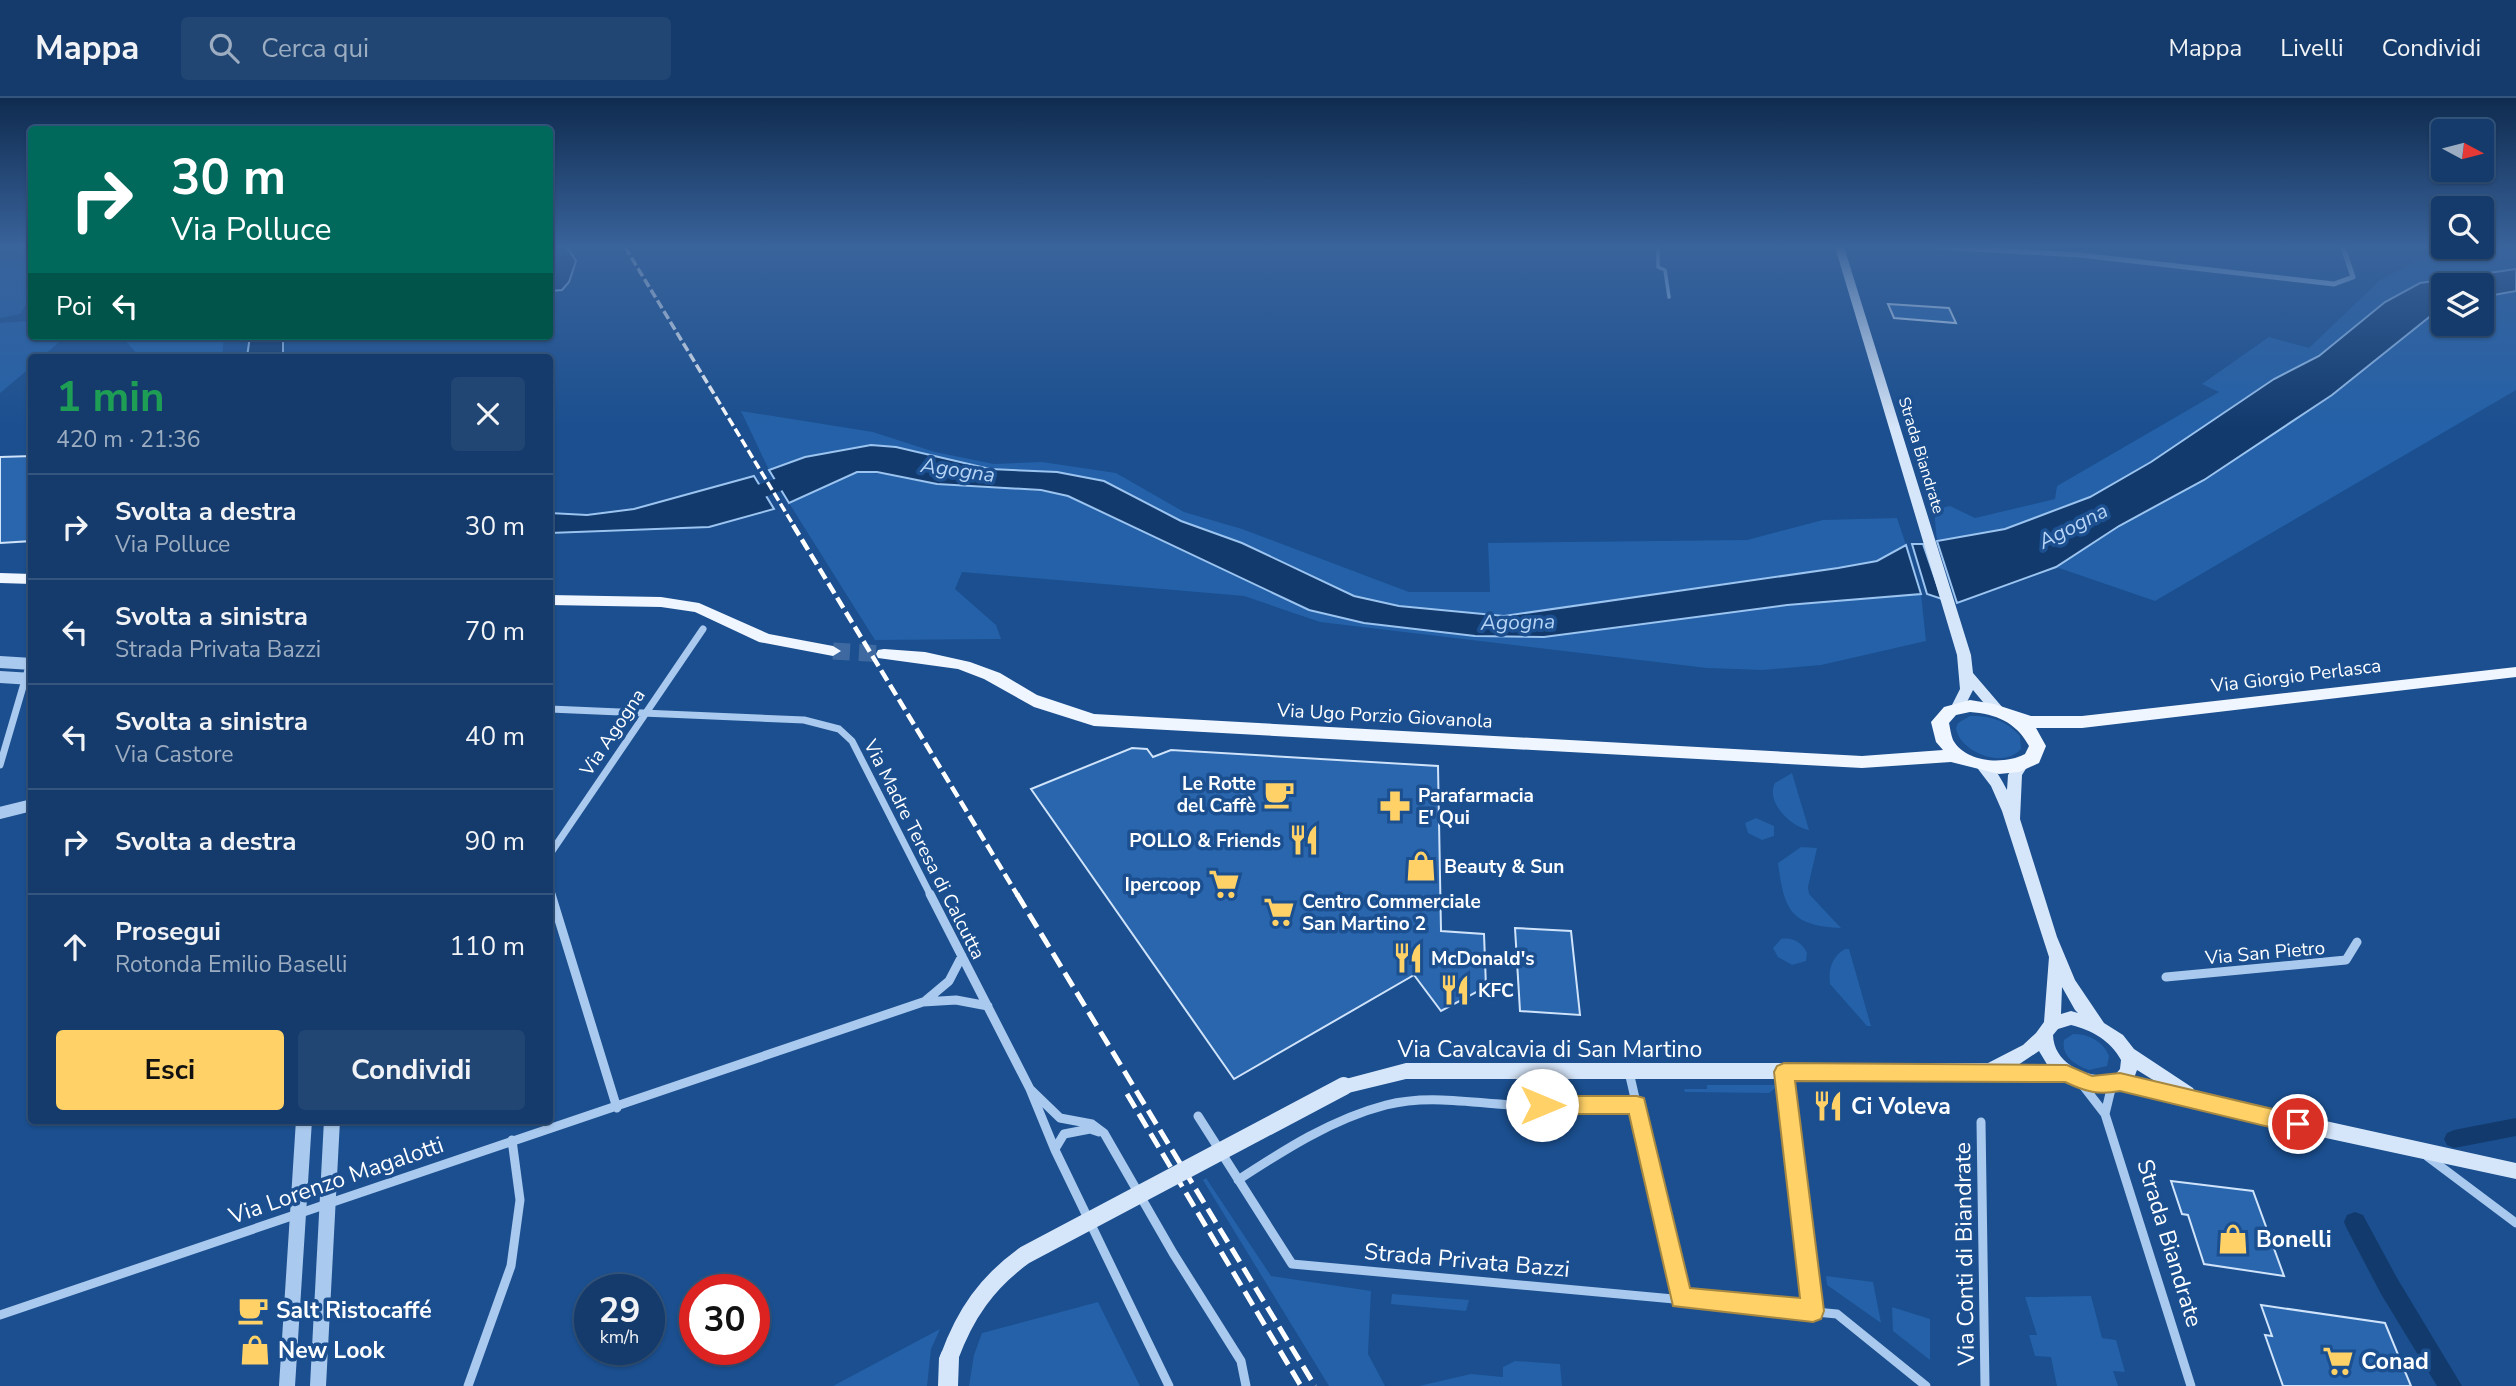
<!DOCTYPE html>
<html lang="it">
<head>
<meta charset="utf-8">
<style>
	:root { --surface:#143b6b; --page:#214673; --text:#f1f3f6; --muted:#9dadc1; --line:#33557e; --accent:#ffd166 }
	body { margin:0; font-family:"Nunito Sans",sans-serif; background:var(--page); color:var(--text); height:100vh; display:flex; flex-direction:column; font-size:26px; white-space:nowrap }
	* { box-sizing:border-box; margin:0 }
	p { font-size:23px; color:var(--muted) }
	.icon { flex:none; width:38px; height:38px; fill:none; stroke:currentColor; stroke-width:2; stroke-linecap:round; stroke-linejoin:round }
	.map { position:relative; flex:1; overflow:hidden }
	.sheet { position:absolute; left:28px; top:256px; width:525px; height:770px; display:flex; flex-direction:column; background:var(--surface); border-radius:7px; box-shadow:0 2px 5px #0004,0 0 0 2px var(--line) }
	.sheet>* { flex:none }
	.top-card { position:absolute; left:28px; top:28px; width:525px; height:214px; border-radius:7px; box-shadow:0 2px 5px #0004,0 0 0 2px var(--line); background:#00695c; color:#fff; overflow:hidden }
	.needle { width:46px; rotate:97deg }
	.buttons { position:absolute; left:2431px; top:21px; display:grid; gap:14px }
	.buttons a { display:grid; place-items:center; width:63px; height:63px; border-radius:7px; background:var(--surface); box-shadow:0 2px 5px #0004,0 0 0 2px var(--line); font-size:35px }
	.speed { position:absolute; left:574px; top:1176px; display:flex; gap:14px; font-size:35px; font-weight:700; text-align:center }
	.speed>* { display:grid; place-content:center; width:91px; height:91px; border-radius:50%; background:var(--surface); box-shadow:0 2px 5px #0004,0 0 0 2px var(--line); line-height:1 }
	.speed small { font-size:18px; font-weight:400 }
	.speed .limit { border:10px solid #d22; background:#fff; color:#111 }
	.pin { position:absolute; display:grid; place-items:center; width:60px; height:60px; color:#fff; margin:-30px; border:4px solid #fff; border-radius:50%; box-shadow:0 2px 7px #0007 }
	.me { position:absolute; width:77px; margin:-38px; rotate:90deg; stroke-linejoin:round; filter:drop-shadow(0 0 5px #0008) }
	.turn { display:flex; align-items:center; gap:24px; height:147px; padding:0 28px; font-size:32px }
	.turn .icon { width:91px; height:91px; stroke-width:2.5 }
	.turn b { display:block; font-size:49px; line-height:60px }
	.then { display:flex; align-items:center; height:66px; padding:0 28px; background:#0003; gap:14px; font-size:26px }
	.round { display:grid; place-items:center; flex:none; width:74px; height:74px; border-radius:7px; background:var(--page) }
	.headline { display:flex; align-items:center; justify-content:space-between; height:119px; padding:0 28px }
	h1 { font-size:42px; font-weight:700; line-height:52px; color:#1e9e55 }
	.cta { display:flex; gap:14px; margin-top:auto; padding:14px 28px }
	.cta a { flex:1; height:80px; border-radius:7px; background:var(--accent); color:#111; font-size:28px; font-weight:700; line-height:80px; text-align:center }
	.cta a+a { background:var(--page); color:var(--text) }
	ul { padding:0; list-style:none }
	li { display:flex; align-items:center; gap:21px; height:105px; padding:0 28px; border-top:2px solid var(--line) }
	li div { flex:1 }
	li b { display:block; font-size:26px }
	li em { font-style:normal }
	header { display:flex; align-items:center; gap:42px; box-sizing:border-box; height:98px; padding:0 35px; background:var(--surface); border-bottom:2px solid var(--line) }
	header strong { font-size:33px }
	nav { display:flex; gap:38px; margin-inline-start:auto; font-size:24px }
	.search { width:490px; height:63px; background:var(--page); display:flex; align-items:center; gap:18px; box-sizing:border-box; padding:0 24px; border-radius:7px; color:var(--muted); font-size:26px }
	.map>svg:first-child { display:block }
	.green { fill:#2461a8 }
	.water { fill:#123a6d; stroke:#9cc4f0; stroke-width:2 }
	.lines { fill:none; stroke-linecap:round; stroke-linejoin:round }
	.stream { stroke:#9cc4f0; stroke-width:3.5 }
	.canal { fill:#123a6d; fill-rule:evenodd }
	.river { fill:#123a6d; fill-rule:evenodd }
	.building { fill:#2a66ad; stroke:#cfe3fa; stroke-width:2 }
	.primary-tunnel { stroke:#3d69a0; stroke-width:17; stroke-dasharray:17 9; stroke-linecap:butt }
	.minor-far2 { stroke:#a9c9ee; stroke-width:5 }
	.minor-far1 { stroke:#a9c9ee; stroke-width:7 }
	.minor { stroke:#a9c9ee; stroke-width:9 }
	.tertiary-far1 { stroke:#a9c9ee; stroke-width:12 }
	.tertiary { stroke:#a9c9ee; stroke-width:16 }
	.secondary { fill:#d6e6fa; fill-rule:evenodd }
	.primary { fill:#f0f6ff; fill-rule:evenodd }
	.rail-far2 { stroke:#fff; stroke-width:3.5; stroke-dasharray:9 3.5; stroke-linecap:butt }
	.rail-far1 { stroke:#fff; stroke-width:4.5; stroke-dasharray:12 5; stroke-linecap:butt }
	.rail { stroke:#fff; stroke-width:5; stroke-dasharray:16 7; stroke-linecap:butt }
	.secondary-bridge { stroke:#d6e6fa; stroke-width:18 }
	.route { fill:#ffd166; stroke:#a68842; stroke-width:2 }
	.labels { text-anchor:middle; stroke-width:7; stroke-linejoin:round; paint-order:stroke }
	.far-street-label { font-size:16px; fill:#fff; stroke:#1b4f8f }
	.street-label { font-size:19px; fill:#fff; stroke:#1b4f8f }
	.poi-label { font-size:19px; font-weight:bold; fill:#fff; stroke:#1b4f8f; text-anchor:start }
	.water-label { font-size:21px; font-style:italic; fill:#b5d3f5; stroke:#1b4f8f }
	.near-street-label { font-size:23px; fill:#fff; stroke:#1b4f8f }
	.near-poi-label { font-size:23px; font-weight:bold; fill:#fff; stroke:#1b4f8f; text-anchor:start }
</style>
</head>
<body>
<header>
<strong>Mappa</strong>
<div class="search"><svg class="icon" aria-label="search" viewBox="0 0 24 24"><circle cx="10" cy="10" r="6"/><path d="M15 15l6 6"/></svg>Cerca qui</div>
<nav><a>Mappa</a><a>Livelli</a><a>Condividi</a></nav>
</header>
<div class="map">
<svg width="2516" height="1288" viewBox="0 0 2516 1288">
	<rect width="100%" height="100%" fill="#1b4f8f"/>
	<!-- green -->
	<path class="green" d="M2444 149H2516V171L2420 185 2385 204 2319 258 2274 281 2151 364 2090 399 2005 431 1937 443 1934 412 1950 408 1975 420 2055 401 2057 388 2219 294 2202 286 2269 239 2309 250 2380 182Z
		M0 162H20L32 166 31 199 20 216 0 220Z
		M2516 193V292L2155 503 2056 469 2119 428 2204 382 2332 297 2443 208V226H2482V199Z
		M31 223 32 238H66L42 259H32L31 269 0 295V225Z
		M121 238H224L222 259H140Z
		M741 313 873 334 935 354 994 366 1042 364 1116 375 1184 414 1242 431 1409 494H1490L1488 445 1747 442 1823 422 1897 420 1906 447 1877 463 1838 470 1504 518 1443 513 1399 508 1354 498 1242 445 1181 423 1104 383 1057 374 990 371 896 349 871 347 805 359 769 372Z
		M857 374C885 374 910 383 938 386 981 391 1025 388 1068 398L1309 512 1364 525 1475 538 1544 539 1787 507 1921 496 1926 543 1821 567 1763 572 1707 570 1320 524 1244 498 962 474 955 491 996 527 1001 541 875 542 789 405Z
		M1970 618C1990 617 2007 623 2020 638L2021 651C2004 671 1960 655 1956 630L1958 625Z
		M1792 675 1809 732C1791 729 1765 704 1775 685Z
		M1756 720 1774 728V738L1762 742 1748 735 1745 725Z
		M1801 749 1817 750 1808 789 1809 796 1841 830C1791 828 1784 812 1778 765Z
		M1781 841C1792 839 1802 844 1807 855L1806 863 1792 867 1778 859 1773 850Z
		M1845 851H1849L1871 928H1867L1830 886C1828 872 1832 858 1845 851Z
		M2073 936C2089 936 2103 943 2109 958L2107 968 2089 972C2075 967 2061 958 2064 942Z
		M1707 987H1780L1769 995 1685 994 1684 991H1707Z
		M1206 1080 1271 1178 1371 1193 1368 1256 1385 1288H1329L1203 1082Z
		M1826 1178 1873 1184 1881 1225 1827 1187Z
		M1392 1196 1469 1202 1466 1213 1391 1206Z
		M2091 1198 2102 1240 2116 1242 2125 1274 2113 1273 2118 1288H2057L2051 1259 2035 1258 2029 1237H2037L2025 1199Z
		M1098 1204 1140 1288H969L974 1257 982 1235Z
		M1892 1209 1930 1221V1262L1893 1233Z
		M940 1231 931 1251 927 1288H833Z
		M1515 1263 1560 1266 1562 1288H1419L1471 1276 1503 1279V1269Z"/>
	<!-- water -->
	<path class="water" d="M550 149H567L576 163 569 184 562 192 550 193Z
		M2516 171V193L2482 199V187H2443V208L2332 297 2204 382 2119 428 2056 469 1957 505 1937 443 2005 431 2090 399 2151 364 2274 281 2319 258 2385 204 2420 185Z
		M250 238H283V259H247Z
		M871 347 896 349 990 371 1057 374 1104 383 1181 423 1242 445 1354 498 1399 508 1504 518 1838 470 1877 463 1906 447 1921 496 1787 507 1544 539 1475 538 1364 525 1309 512 1068 398 1041 392 937 386 877 374H857L789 405 769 372 805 359Z
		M754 378 774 411 709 429 550 435V415L587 417 634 411Z
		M1912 446H1923L1942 501 1927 496Z"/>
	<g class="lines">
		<!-- stream -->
		<path class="stream" d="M1658 149V169L1665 172 1669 199"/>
		<!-- canal -->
		<path class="canal" d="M2516 1020V1038L2454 1050 2447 1047 2444 1041 2447 1035 2454 1032Z
			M2355 1114 2363 1117 2397 1180 2462 1288H2437L2381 1196 2347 1131 2344 1124 2347 1117Z"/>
		<!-- river -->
		<path class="river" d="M810 369 817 371 820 375 817 379 736 410H720L717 405 720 400Z"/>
	</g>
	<!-- building -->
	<path class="building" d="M1888 206 1949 210 1956 225 1894 220Z
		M32 358V443L0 445V359Z
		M1132 650 1147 651 1153 659 1171 652 1438 668 1441 833 1484 836 1486 889 1441 913 1414 877 1234 981 1031 691Z
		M1515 830 1571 833 1580 917 1520 913Z
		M2171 1083 2253 1093 2284 1178 2204 1166 2188 1117 2182 1116Z
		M2261 1207 2385 1225 2411 1288H2283L2265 1237 2272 1238Z"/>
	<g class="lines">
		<!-- primary-tunnel -->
		<path class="primary-tunnel" d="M833 553 884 556"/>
		<!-- minor-far2 -->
		<path class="minor-far2" d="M1939 149 2080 157 2334 186 2353 179 2343 149"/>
		<!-- minor-far1 -->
		<path class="minor-far1" d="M550 611 804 622 839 631 852 643 931 798
			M0 667 30 565
			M550 756 703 531
			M550 793 552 798"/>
		<!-- minor -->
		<path class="minor" d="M551 796 617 1010
			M930 796 1030 991 1055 1052 1169 1288
			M2166 879 2346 862 2357 844
			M924 904 949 883 962 858
			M1629 974 1681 1200
			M1784 974 1813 1213
			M2081 985 2105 1016 2191 1288
			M1030 991 1060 1020 1092 1026 1104 1035 1173 1155 1241 1263 1246 1288
			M2105 1016 2112 987
			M1198 1018 1292 1166 1837 1216 1926 1288
			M1981 1024 1985 1288
			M1055 1051 1064 1036 1090 1031 1099 1034
			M2428 1059 2516 1125
			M1238 1082C1284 1052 1332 1021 1386 1007 1428 996 1471 1005 1514 1007 1555 1009 1596 1007 1637 1007
			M0 1217 923 904 956 902 988 908
			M468 1288 511 1168 520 1102 512 1042"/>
		<!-- tertiary-far1 -->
		<path class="tertiary-far1" d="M0 564 32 566
			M0 579 32 581
			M0 715 32 707"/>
		<!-- tertiary -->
		<path class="tertiary" d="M287 1288 304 1022
			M318 1288 332 1022"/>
		<!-- secondary -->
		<path class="secondary" d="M1835 149H1844L1971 557 1973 575 2003 610 2005 613 2003 616H1993L1973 592 1963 612 1958 614 1951 609 1960 591 1957 557Z
			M1982 662C1994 666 2001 681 2007 692L2008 677 2015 665 2020 664 2027 669 2022 677 2020 721 2057 839 2075 882 2104 925 2123 937 2134 951 2193 990 2195 994 2516 1065V1081L2298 1034 2120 992 2101 995 2082 990 2067 983 1989 981H1406L1344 996 1338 993 1335 988 1338 983 1406 965H1988L2023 947 2036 935 2044 924 2049 859 2002 713 1991 688 1975 667ZM2062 889 2075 912 2078 915 2071 913 2061 916ZM2071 927C2092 932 2111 943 2121 962L2120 971 2115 977C2088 981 2054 967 2053 937L2058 931ZM2039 953 2048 968 2018 967ZM2137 972 2158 985 2134 980Z
			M949 1250 956 1253 959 1260 958 1288H938L939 1260 942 1253Z"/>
		<!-- primary -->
		<path class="primary" d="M0 475 32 476V486L0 485Z
			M550 497 661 499 699 505 769 536 833 548 841 553 833 558 759 544 695 514 661 509 550 507Z
			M884 551 925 554 970 564 1000 575 1037 597 1094 616 1862 658 1943 652 1936 644 1931 624 1944 609 1970 602 1994 606 2031 618H2082L2516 569V579L2082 630H2036L2046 648 2039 665 2019 674 1999 676 1951 664 1862 670 1094 628 1034 609 984 581 958 571 878 560 876 556 878 552ZM1970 614C1996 616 2016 624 2029 648L2025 656C2004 667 1966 665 1953 642 1951 637 1950 630 1949 625L1956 617Z"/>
		<!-- rail-far2 -->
		<path class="rail-far2" d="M625 149 794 428"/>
		<!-- rail-far1 -->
		<path class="rail-far1" d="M793 427 1018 798"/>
		<!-- rail -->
		<path class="rail" d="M1017 796 1315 1288
			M1127 996 1301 1288"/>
		<!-- secondary-bridge -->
		<path class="secondary-bridge" d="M949 1260C965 1216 987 1184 1025 1157L1344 988"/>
	</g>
	<!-- sky -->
	<linearGradient id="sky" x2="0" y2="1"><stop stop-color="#0f2b4f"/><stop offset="0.45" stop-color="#39639b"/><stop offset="1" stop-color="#39639b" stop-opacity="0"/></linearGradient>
	<rect width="2516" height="330" fill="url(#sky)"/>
	<!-- route -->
	<path class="route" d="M1784 965 2067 967 2092 978 2120 975 2298 1017 2305 1020 2308 1026 2305 1033 2298 1036 2120 993C2098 997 2086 994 2065 984L1795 983 1824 1213 1821 1221 1813 1224 1673 1208 1629 1016H1542L1535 1013 1532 1007 1535 1001 1542 998H1637L1644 1000 1690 1190 1800 1200 1774 974 1777 968Z"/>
	<!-- icons -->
	<defs>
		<g id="cafe-bare" transform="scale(2.415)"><path d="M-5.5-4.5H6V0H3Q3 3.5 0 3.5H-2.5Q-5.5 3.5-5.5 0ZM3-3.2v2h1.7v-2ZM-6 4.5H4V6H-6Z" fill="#ffd166" stroke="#1b4f8f" stroke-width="2.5" paint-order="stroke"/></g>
		<g id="pharmacy-bare" transform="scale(2.415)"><path d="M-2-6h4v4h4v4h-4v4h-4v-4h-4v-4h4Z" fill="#ffd166" stroke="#1b4f8f" stroke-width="2.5" paint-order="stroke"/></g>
		<g id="restaurant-bare" transform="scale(2.415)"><path d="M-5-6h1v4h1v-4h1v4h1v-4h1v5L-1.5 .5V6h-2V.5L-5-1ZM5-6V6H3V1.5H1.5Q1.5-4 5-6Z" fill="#ffd166" stroke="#1b4f8f" stroke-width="2.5" paint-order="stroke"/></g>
		<g id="shop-bare" transform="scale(2.415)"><path d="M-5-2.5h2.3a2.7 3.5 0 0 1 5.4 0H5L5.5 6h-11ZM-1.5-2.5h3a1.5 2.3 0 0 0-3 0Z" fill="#ffd166" stroke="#1b4f8f" stroke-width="2.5" paint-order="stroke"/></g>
		<g id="supermarket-bare" transform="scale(2.415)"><path d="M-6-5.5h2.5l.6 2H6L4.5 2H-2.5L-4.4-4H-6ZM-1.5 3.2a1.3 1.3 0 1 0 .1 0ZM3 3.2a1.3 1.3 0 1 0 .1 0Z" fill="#ffd166" stroke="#1b4f8f" stroke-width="2.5" paint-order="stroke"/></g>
	</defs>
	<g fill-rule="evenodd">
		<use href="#cafe-bare" x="1279" y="696"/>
		<use href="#pharmacy-bare" x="1395" y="708"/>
		<use href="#restaurant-bare" x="1304" y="742"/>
		<use href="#shop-bare" x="1421" y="768"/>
		<use href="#supermarket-bare" x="1224" y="786"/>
		<use href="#supermarket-bare" x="1279" y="814"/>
		<use href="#restaurant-bare" x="1408" y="860"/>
		<use href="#restaurant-bare" x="1455" y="892"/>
		<use href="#restaurant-bare" x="1828" y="1008"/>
		<use href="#shop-bare" x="2233" y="1141"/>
		<use href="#cafe-bare" x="253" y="1212"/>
		<use href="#shop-bare" x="255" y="1252"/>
		<use href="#supermarket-bare" x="2338" y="1263"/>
	</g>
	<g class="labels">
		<!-- far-street labels -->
		<g class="far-street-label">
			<text transform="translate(1922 357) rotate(73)" y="6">Strada Biandrate</text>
		</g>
		<!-- street labels -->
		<g class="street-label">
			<text transform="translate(2296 577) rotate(-7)" y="7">Via Giorgio Perlasca</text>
			<text transform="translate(1385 617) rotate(3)" y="7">Via Ugo Porzio Giovanola</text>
			<text transform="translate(612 634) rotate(-56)" y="7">Via Agogna</text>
			<text transform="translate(925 751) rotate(63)" y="7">Via Madre Teresa di Calcutta</text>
			<text transform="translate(2265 854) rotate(-5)" y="7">Via San Pietro</text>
		</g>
		<!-- poi labels -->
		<g class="poi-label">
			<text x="1256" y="692" text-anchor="end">Le Rotte<tspan x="1256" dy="22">del Caffè</tspan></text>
			<text x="1418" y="704">Parafarmacia<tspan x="1418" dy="22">E' Qui</tspan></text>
			<text x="1281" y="749" text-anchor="end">POLLO &amp; Friends</text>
			<text x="1444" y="775">Beauty &amp; Sun</text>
			<text x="1201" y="793" text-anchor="end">Ipercoop</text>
			<text x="1302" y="810">Centro Commerciale<tspan x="1302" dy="22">San Martino 2</tspan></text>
			<text x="1431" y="867">McDonald's</text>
			<text x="1478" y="899">KFC</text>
		</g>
		<!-- water labels -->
		<g class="water-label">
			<text transform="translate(958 372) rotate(8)" y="7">Agogna</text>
			<text transform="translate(2073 428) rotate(-27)" y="7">Agogna</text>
			<text transform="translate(1518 524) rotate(-1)" y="7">Agogna</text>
		</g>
		<!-- near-street labels -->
		<g class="near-street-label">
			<text x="1550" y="959">Via Cavalcavia di San Martino</text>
			<text transform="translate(336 1082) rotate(-19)" y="8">Via Lorenzo Magalotti</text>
			<text transform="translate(2170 1145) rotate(73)" y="8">Strada Biandrate</text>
			<text transform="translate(1964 1156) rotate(-91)" y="8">Via Conti di Biandrate</text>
			<text transform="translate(1467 1162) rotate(5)" y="8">Strada Privata Bazzi</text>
		</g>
		<!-- near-poi labels -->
		<g class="near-poi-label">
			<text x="1851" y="1016">Ci Voleva</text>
			<text x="2256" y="1149">Bonelli</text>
			<text x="276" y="1220">Salt Ristocaffé</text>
			<text x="278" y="1260">New Look</text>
			<text x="2361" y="1271">Conad</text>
		</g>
	</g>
</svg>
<div class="buttons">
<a><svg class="needle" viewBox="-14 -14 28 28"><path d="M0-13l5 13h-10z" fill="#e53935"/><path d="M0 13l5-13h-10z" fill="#9dadc1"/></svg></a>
<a><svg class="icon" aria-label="search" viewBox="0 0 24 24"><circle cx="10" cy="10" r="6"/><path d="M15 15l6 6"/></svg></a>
<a><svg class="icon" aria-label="layers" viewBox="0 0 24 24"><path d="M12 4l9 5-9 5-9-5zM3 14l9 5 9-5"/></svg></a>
</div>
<div class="speed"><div>29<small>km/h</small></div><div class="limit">30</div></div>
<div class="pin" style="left:2298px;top:1026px;background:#d93025"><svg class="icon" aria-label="arrive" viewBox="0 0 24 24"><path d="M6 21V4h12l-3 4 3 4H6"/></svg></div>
<svg class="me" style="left:1542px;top:1007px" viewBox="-20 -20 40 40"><circle r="19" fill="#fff"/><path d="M0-13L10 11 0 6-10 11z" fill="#ffd166"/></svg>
<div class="top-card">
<div class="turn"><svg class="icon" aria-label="right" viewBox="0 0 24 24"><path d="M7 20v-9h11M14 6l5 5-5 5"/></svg><div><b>30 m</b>Via Polluce</div></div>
<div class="then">Poi<svg class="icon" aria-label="left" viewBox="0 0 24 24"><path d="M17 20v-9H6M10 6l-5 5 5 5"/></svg></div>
</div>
<section class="sheet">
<div class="headline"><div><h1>1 min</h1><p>420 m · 21:36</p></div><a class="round"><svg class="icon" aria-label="close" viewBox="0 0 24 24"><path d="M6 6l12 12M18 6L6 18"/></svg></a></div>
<ul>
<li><svg class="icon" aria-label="right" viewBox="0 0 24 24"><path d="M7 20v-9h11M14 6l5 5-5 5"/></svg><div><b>Svolta a destra</b><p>Via Polluce</p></div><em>30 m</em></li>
<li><svg class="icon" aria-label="left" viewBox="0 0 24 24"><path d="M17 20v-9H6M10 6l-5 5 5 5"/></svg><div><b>Svolta a sinistra</b><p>Strada Privata Bazzi</p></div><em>70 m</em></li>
<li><svg class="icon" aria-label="left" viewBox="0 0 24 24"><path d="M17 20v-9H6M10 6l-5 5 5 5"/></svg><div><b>Svolta a sinistra</b><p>Via Castore</p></div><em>40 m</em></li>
<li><svg class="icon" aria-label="right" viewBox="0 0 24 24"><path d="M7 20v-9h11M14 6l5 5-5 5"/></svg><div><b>Svolta a destra</b></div><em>90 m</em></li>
<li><svg class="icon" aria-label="ahead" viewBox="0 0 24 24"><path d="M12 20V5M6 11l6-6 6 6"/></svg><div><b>Prosegui</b><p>Rotonda Emilio Baselli</p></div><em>110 m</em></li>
</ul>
<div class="cta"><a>Esci</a><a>Condividi</a></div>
</section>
</div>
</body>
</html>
